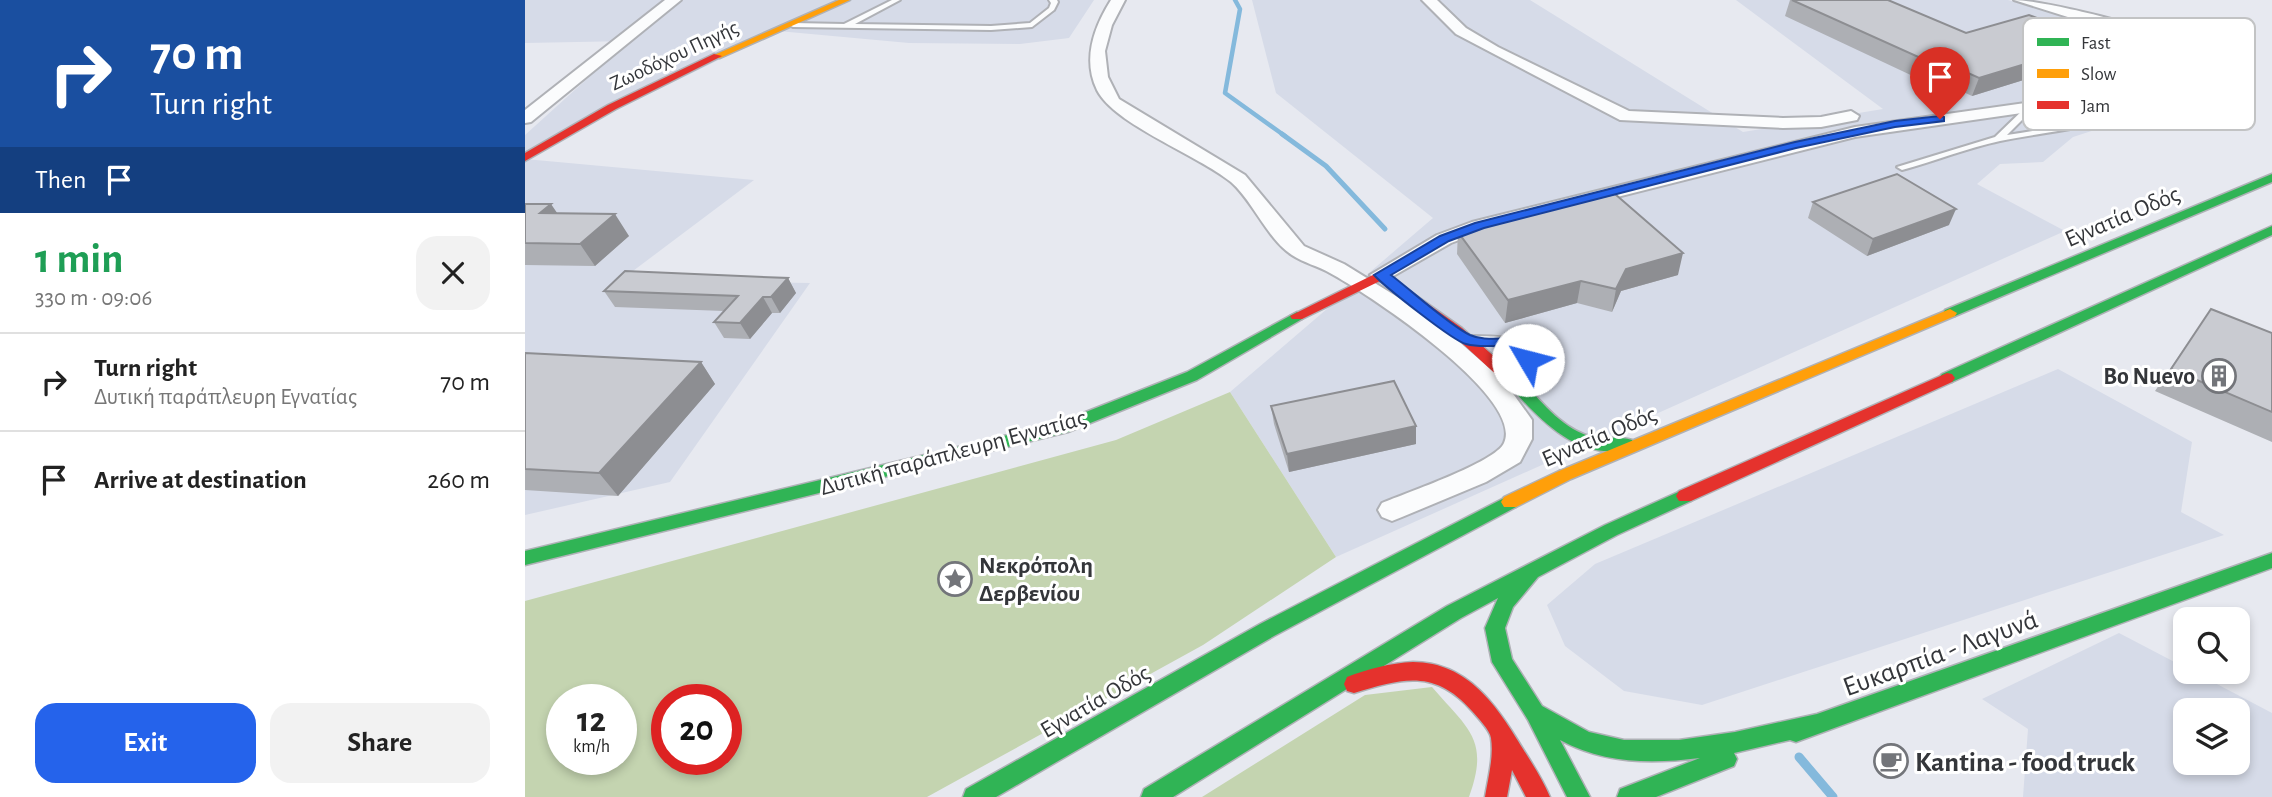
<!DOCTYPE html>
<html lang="en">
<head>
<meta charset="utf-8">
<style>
	:root { --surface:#fff; --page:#f2f2f2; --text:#222; --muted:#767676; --line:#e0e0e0; --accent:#2563eb }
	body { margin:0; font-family:"Alegreya Sans",sans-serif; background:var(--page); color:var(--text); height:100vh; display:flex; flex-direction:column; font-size:26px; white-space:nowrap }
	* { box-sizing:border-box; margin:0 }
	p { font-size:23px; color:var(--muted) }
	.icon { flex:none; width:38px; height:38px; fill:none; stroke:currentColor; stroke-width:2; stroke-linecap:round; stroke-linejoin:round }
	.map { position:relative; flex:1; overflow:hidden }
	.details { display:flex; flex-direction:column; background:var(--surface); width:525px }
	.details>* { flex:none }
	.top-card { background:#1a4fa0; color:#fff; overflow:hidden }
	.buttons { position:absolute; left:1648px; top:607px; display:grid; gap:14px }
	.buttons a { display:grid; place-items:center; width:77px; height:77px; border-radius:14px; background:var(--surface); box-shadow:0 4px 10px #0003; font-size:35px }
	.speed { position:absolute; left:21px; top:684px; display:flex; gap:14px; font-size:35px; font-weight:700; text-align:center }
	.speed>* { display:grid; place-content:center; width:91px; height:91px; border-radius:50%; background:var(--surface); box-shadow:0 4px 10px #0003; line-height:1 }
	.speed small { font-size:18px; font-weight:400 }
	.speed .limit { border:10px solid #d22; background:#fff; color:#111 }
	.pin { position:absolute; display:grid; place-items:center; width:60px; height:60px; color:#fff; margin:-72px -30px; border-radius:50% 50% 50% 0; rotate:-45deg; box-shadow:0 0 7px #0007 }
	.pin .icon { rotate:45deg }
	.me { position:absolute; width:77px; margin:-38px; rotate:307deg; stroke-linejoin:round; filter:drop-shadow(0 0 5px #0008) }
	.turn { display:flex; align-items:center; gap:24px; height:147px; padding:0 35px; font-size:32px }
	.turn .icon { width:91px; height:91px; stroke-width:2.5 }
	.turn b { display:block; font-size:49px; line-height:60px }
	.then { display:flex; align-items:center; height:66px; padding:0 35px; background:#0003; gap:14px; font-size:26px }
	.round { display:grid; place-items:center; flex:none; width:74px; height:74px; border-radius:21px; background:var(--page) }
	.overview { display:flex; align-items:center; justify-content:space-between; height:119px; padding:0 35px }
	h1 { font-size:42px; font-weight:700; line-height:52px; color:#1e9e55 }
	.cta { display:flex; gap:14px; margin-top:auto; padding:14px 35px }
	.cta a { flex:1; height:80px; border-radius:21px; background:var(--accent); color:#fff; font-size:28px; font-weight:700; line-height:80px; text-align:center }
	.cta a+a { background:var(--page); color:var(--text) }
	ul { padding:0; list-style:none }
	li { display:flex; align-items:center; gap:21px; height:98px; padding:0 35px; border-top:2px solid var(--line) }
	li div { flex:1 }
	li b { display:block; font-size:26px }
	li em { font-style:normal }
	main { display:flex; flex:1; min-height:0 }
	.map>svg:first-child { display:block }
	.built { fill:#d6dbe8; fill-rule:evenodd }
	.green { fill:#c4d4b0; fill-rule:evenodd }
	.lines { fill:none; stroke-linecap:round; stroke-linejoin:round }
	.stream-far2 { stroke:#84b9dc; stroke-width:4.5 }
	.stream-far1 { stroke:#84b9dc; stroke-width:5 }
	.stream { stroke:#84b9dc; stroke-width:9 }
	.lane-casing { stroke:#afb1b6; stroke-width:4 }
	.street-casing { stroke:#afb1b6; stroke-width:4 }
	.fast-casing { stroke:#afb1b6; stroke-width:3 }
	.slow-casing { stroke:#afb1b6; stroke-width:3 }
	.jam-casing { stroke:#afb1b6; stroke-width:3 }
	.lane { fill:#fbfcfd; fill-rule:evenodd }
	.street { fill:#fbfcfd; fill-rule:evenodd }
	.fast { fill:#30b455; fill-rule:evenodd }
	.slow { fill:#ff9f0a; fill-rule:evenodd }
	.jam { fill:#e5322d; fill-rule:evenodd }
	.wall { fill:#adafb4 }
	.shaded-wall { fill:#8d8e92 }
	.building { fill:#c9cbd1; stroke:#8d8e92; stroke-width:2 }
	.route { fill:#2563eb; stroke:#184099; stroke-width:2 }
	.labels { text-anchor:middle; stroke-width:6; stroke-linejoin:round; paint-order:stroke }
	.far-street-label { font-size:21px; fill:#34363a; stroke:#fff }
	.street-label { font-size:24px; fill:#34363a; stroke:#fff }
	.poi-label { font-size:24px; font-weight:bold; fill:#34363a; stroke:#fff; text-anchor:end }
	.near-street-label { font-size:28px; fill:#34363a; stroke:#fff }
	.near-poi-label { font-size:28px; font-weight:bold; fill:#34363a; stroke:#fff; text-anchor:start }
	.key { fill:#fff; stroke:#c2c3c4; stroke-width:2 }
	.key-label { font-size:19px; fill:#34363a }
</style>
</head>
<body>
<main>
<section class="details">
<div class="top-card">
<div class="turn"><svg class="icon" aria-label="right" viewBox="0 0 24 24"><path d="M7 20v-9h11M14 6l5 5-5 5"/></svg><div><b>70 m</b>Turn right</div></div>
<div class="then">Then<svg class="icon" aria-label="arrive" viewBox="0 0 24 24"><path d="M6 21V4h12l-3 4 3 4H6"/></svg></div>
</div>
<div class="overview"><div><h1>1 min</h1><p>330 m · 09:06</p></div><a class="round"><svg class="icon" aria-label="close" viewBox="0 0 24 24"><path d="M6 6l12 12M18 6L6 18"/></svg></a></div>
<ul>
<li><svg class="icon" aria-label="right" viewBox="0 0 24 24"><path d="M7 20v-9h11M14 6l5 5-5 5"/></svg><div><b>Turn right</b><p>Δυτική παράπλευρη Εγνατίας</p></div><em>70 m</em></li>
<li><svg class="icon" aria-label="arrive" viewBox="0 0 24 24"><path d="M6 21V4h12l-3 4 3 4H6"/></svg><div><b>Arrive at destination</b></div><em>260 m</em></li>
</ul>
<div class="cta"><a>Exit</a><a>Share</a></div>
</section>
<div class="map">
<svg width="1747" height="797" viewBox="0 0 1747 797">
	<rect width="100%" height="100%" fill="#e7e9f0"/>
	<!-- built -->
	<path class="built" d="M0 0H569L544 38 495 44 384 43 253 31 0 155V135L104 41 0 43Z
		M727 0H1005L1218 132 1358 109 1211 0H1483L1672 57 1693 79 1647 105 1548 137 1518 162 1475 164 1452 184 1540 231 811 557 705 392 908 218 751 93Z
		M0 159 229 180 96 280 285 283 145 482 0 515Z
		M1533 369 1667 442 1656 512 1699 535 1177 705 1099 691 1040 646 1022 605 1070 564Z
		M1594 633 1661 668V672H1669L1747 713V797H1498L1503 729 1457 699ZM1661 710H1713V763H1661Z"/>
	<!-- green -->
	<path class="green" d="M705 392 811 557 678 645 402 797H0V601L591 440ZM37 700H96V760H37ZM142 700H201V760H142Z
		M907 687C943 729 965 739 944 797H677L840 695Z"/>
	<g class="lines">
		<!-- stream-far2 -->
		<path class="stream-far2" d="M710 0 715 9 700 93 760 136"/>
		<!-- stream-far1 -->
		<path class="stream-far1" d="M757 134 801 166 860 229"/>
		<!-- stream -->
		<path class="stream" d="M1274 757 1308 797"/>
		<!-- lane casing -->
		<g class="lane-casing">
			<path id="lane" d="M367 0H375L330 24 466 26 505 23 524 8 526 3 524 0H532L533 2 529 10 507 27 466 30 268 27 264 25 268 23 319 24Z
				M1636 66H1642L1666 76 1669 84C1623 124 1533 129 1475 141 1442 148 1410 161 1377 170L1372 167 1470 137 1502 106 1509 108 1482 135C1543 125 1608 117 1661 83L1659 79 1636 70Z
				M946 336C972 337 996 333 1009 360L999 389 995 390 989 386 997 360C987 338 961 346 942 343L940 340Z"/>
		</g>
		<!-- street casing -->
		<g class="street-casing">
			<path id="street" d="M140 0H156L6 122 0 123V110Z
				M586 0H600L587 25 580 51 583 77 594 99 720 175 779 246 819 264 908 319 979 381 1007 420V439L995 462 961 482 877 517 867 521 857 517 853 510 857 503C881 493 971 462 979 443 1000 397 842 293 805 273 793 266 779 263 767 255 743 240 728 201 706 182 673 155 590 125 572 90 557 59 569 27 586 0Z
				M897 0H912L941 28 973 47 1104 111 1258 118 1296 117 1326 111 1334 116 1332 120 1296 127 1258 128 1095 120 931 34Z
				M1489 0C1516 0 1636 28 1652 44L1604 69H1594V63L1632 45Z
				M1639 63 1645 65V71L1560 104 1330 137 961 230 926 243 863 279 856 281 845 275 912 235 947 222 1330 127 1557 95Z"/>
		</g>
		<!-- fast casing -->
		<g class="fast-casing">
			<path id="fast" d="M1747 174V182L1430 316 1425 317 1418 313 1420 310Z
				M1747 226V235L1427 382H1417L1414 378 1417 374Z
				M772 312 779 316 777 319 672 380 543 432 0 565V551L533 423 662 372Z
				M994 382 999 383C1018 404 1040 431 1068 437 1081 439 1095 436 1107 440L1109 444 1107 448C1057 463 1019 424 989 391L986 387Z
				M1160 489 1166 491 1169 496 1166 501 1092 535 1013 577 988 607 980 628 987 659 1017 706 1064 732 1099 740H1154L1210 732 1292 714 1747 553V568L1271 742 1265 740 1209 753 1212 759 1209 766 1131 797H1092L1095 789 1175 758C1127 764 1079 764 1035 740L1065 797H1042L1003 720 967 662 960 628 973 598 936 618 648 797H616L619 789 922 606 1080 525Z
				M985 495 991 497 994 502 991 507 749 636 471 797H438L441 789 735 624Z"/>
		</g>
		<!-- slow casing -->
		<g class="slow-casing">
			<path id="slow" d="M314 0H325L195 58 187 56Z
				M1425 309 1432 313 1430 316 1046 479 991 507H979L976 502 979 497 1034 471Z"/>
		</g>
		<!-- jam casing -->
		<g class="jam-casing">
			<path id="jam" d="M189 54 197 56 91 109 0 161V153L83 105Z
				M856 271 937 328 999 383 1002 387 999 391H989L927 334 855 281 777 319H767L765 316Z
				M1422 373 1427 374 1430 378 1427 382 1166 501H1154L1151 496 1154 491Z
				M888 662C943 662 973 707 998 749 1008 765 1018 780 1025 797H1001L987 770 982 797H960C963 778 969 757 966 738 965 730 953 718 947 711 910 669 878 678 829 693L822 691 819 684 822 677C843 669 865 663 888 662Z"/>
		</g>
		<!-- lane -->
		<use href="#lane" class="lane"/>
		<!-- street -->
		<use href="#street" class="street"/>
		<!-- fast -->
		<use href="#fast" class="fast"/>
		<!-- slow -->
		<use href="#slow" class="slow"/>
		<!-- jam -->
		<use href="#jam" class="jam"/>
	</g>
	<!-- wall -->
	<path class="wall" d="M1265 0H1363L1441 33 1538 28 1595 35 1586 53 1447 96 1434 90 1424 93 1260 16Z
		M1288 202 1424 225 1342 256 1283 218Z
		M0 204 32 213 104 236 70 266 0 265Z
		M933 232 1153 275 1096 291 1087 312 1052 303 980 323 932 254Z
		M263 278 271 293 255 313H247L225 339 199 338 189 322 199 311 90 307 79 291Z
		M1686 309 1747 333V442L1630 391Z
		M0 353 176 362 190 384 93 496 0 490Z
		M746 406 891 426V444L764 472 749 424Z"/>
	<!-- shaded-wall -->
	<path class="shaded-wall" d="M1595 35 1586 53 1447 96 1454 78Z
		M1441 72 1434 90 1424 93 1431 74Z
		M26 204 41 226 15 213Z
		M1431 209 1424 225 1342 256 1348 239Z
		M90 214 104 236 70 266 55 244Z
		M1158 253 1153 275 1096 291 1087 312 1091 289 1101 269Z
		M263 278 271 293 255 313 246 297Z
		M1056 281 1052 303 980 323 983 300Z
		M238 297 247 313 225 339 215 323Z
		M176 362 190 384 93 496 74 473Z
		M891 426V444L764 472 762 454Z"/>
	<!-- building -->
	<path class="building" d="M1267 0H1363L1441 33 1504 15 1538 28 1560 22 1595 35 1454 78 1441 72 1431 74Z
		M1372 174 1431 209 1348 239 1288 202Z
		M1090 194 1158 253 1101 269 1091 289 1056 281 983 300 933 232Z
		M0 204H26L15 213 90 214 55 244 0 243Z
		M100 271 263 278 246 297H238L215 323 189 322 213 296 79 291Z
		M1686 309 1747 333V412L1646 369Z
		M0 353 176 362 74 473 0 469Z
		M869 381 891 426 762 454 746 406Z"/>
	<!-- route -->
	<path class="route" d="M1415 116 1419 117V121L1370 127 1271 148 959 228 924 241 866 275C886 290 924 325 945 335 972 347 993 323 1011 360L1009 364H998C981 336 967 351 941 344 928 341 859 286 849 275L915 236 950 223 1270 142 1370 121Z"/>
	<!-- icons -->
	<defs>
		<g id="building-ring" transform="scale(1.75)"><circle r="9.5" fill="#fff" stroke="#73757a" stroke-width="1.5"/><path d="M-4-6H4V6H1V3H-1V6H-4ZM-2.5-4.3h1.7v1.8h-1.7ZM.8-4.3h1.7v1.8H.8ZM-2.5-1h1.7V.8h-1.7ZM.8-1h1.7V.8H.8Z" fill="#73757a"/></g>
		<g id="sight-ring" transform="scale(1.75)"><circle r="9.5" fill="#fff" stroke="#73757a" stroke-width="1.5"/><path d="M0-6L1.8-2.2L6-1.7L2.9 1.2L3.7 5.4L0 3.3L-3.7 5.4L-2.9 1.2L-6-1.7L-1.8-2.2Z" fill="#73757a"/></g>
		<g id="cafe-ring" transform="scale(1.75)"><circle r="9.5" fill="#fff" stroke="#73757a" stroke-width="1.5"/><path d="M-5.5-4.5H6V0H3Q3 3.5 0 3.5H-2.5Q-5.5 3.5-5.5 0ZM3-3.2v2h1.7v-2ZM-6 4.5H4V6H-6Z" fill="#73757a"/></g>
	</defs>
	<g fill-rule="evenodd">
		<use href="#building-ring" x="1694" y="376"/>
		<use href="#sight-ring" x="430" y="579"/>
		<use href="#cafe-ring" x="1366" y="761"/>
	</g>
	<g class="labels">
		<!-- far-street labels -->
		<g class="far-street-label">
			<text transform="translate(149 55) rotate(-25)" y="7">Ζωοδόχου Πηγής</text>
		</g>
		<!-- street labels -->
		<g class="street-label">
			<text transform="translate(1597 216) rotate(-23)" y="8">Εγνατία Οδός</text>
			<text transform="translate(1074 436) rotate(-23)" y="8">Εγνατία Οδός</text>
			<text transform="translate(428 452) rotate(-15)" y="8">Δυτική παράπλευρη Εγνατίας</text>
			<text transform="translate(570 701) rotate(-30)" y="8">Εγνατία Οδός</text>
		</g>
		<!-- poi labels -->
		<g class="poi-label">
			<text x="1670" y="384">Bo Nuevo</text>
			<text x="454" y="573" text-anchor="start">Νεκρόπολη<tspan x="454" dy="28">Δερβενίου</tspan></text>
		</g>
		<!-- near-street labels -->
		<g class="near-street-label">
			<text transform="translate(1415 652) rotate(-20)" y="10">Ευκαρπία - Λαγυνά</text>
		</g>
		<!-- near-poi labels -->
		<g class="near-poi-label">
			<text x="1390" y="771">Kantina - food truck</text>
		</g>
	</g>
	<!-- legend -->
	<rect x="1498" y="18" width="232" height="112" rx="10" class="key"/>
	<rect x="1512" y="38" width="32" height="8" fill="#30b455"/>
	<rect x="1512" y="69" width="32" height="9" fill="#ff9f0a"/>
	<rect x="1512" y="101" width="32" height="8" fill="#e5322d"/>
	<g class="key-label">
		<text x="1556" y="49">Fast</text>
		<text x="1556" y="80">Slow</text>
		<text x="1556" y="112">Jam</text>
	</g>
</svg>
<div class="buttons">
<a><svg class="icon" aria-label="search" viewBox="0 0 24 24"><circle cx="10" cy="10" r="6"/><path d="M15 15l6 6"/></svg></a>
<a><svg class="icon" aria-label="layers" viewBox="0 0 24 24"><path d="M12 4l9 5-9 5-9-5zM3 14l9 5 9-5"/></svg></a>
</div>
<div class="speed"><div>12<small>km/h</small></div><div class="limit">20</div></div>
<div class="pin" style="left:1415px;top:119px;background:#d93025"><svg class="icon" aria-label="arrive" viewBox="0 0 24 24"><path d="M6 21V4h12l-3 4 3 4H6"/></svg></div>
<svg class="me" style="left:1003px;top:360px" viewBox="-20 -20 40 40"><circle r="19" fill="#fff"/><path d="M0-13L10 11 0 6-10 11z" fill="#2563eb"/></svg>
</div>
</main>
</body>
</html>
